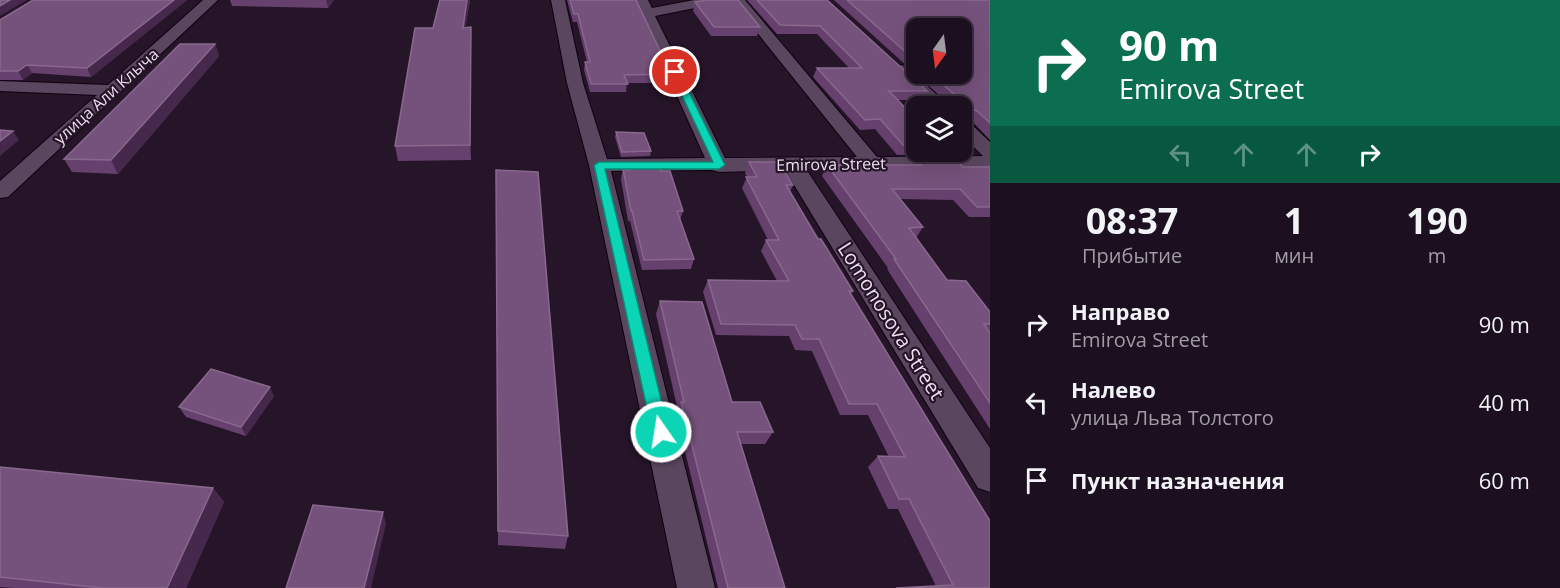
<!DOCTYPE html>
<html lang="ru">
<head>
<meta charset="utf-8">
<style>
	:root { --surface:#1c0f1f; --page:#291d2c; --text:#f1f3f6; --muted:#a09ca4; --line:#3a2f3d }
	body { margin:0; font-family:"Open Sans",sans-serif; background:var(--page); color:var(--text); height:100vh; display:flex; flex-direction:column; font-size:22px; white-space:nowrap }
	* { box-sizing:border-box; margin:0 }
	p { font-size:20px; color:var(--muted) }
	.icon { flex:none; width:33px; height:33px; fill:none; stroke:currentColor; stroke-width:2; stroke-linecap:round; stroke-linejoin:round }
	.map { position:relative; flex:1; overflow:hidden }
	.sheet { display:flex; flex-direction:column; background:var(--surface); width:570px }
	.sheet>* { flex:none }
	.guide { background:#0b6e4f; color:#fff; overflow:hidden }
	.needle { width:39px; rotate:194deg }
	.fabs { position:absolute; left:906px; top:18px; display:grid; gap:12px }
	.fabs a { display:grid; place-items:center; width:66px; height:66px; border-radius:12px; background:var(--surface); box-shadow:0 6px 24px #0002,0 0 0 2px var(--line); font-size:30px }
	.pin { position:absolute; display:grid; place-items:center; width:51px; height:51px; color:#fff; margin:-26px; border:3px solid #fff; border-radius:50%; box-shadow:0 2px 6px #0007 }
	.me { position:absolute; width:66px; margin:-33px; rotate:347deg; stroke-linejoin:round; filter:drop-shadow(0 0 4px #0008) }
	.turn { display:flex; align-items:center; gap:21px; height:126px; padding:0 30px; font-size:27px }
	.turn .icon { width:78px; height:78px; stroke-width:2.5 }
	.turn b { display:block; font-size:42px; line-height:51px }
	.lanes { display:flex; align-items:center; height:57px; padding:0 30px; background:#0003; justify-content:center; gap:30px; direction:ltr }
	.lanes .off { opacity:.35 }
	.eta { display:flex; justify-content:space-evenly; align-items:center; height:102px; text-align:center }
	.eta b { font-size:36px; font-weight:700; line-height:42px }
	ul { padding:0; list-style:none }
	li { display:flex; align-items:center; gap:18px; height:78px; padding:0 30px }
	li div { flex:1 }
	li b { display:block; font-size:22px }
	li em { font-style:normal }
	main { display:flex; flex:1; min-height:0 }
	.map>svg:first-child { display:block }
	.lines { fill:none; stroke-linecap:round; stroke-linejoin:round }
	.street-casing { stroke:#0e0212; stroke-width:2 }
	.street { fill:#5a465e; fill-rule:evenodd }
	.wall { fill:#66416d; fill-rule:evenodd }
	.shaded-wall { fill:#46284c }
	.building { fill:#75527b; stroke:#88688d; stroke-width:1.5 }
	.route { fill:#0bd5b5; stroke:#078a76; stroke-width:1.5 }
	.labels { text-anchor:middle; stroke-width:4.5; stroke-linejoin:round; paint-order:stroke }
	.far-street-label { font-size:16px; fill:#ede0ef; stroke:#261429 }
	.street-label { font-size:20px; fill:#ede0ef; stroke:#261429 }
</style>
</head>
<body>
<main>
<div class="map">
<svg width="990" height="588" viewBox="0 0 990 588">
	<rect width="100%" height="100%" fill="#261429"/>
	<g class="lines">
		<!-- street casing -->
		<g class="street-casing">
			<path id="street" d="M203 0H218L8 197 0 198V181L97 95 0 91V81L108 85Z
				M551 0H565L583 83 607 159 705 158 634 0H648L652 8 694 0H722L715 4 655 16 725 158 857 157 731 0H745L877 157 983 156 962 136V120L969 122 990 142V168L806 169 990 448V492L978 488 785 170 719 172 712 170 611 171 715 588H677L589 165 567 83Z
				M901 65 907 67 949 106H931L895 73 893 70Z"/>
		</g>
		<!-- street -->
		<use href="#street" class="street"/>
	</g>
	<!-- wall -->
	<path class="wall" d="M187 0 91 77 32 73 23 80H0V20Z
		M230 0H334L328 8 232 6Z
		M440 0H470L465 28 471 27V160L398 161 395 146 433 28Z
		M567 0H636L671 74 669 83H627L626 92H590L584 70 585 62H587L577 22H573Z
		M747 0H827L927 91 921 100H898L916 119V152H936L935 154 897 155 875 129 860 130 813 77 817 68H849L817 34H777Z
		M834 0H990V140L971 120 965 118 962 116V106H951ZM916 28 962 74H916Z
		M695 2 760 27 757 36H711L693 11Z
		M215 44 219 56 118 174 72 172 64 159Z
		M616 132 651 151 650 156 621 157 615 137Z
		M917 161 963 167H990V217H969L953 200 900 199 923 227 916 238 947 280 990 312V429L887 269 888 268 822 176 827 165H914Z
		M749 162 793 185 790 192 818 239 853 291 851 294 990 588H895L936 586 898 509H888L868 467 878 456 889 457 868 415H840L812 351 795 350 789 336 716 335 703 292 708 280 777 281 761 251 766 240H768L742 188 747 177 745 173Z
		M627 164 661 171 683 211 680 220 694 259 691 269 642 270 630 221H628L621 179 623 169 626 170Z
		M496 170 568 536 565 549 498 545Z
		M660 301 732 402 773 432 765 444H741L785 588H718L676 414 678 411 656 314Z
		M274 396 246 436 186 417 179 407Z
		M0 467 213 488 224 502 186 588H13L0 587Z"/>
	<!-- shaded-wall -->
	<path class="shaded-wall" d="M10 0H27L0 16V6Z
		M174 0H187L91 77 87 68Z
		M326 0H334L328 8Z
		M467 0H470L463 41V28Z
		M471 27V160L470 145Z
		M215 44 219 56 118 174 111 160Z
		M27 65 32 73 23 80 18 71Z
		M13 131 19 140 0 156V141Z
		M270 387 274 396 246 436 241 427Z
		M213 488 224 502 186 588H167Z
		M383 512 386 524 371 588H364Z"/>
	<!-- building -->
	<path class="building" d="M0 0H10L0 6Z
		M33 0H174L87 68 27 65 18 71H0V20Z
		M440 0H467L463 28 471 27 470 145 395 146 415 28H433Z
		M570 0H636L671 74 624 75 628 84H591L585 62H590L578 14H574Z
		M707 0H738L760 27H714L695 2Z
		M757 0H827L927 91H889L916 119V144L903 145 880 119 865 120 817 68H862L820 26 780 25Z
		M847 0H990V123L977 111 971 109 931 74H962V28H916V61Z
		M180 44H215L111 160 64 159Z
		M0 130 13 131 0 141Z
		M616 132 644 133 651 151 622 152Z
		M957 160 963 167H990V207H977L960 189H892L923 227 909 228 947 280 966 281 990 312V324H984L990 333V403L894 259H896L827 165H921L917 161Z
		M749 162H779L793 185H786L818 239H821L853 291H849L990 521V588H896L953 585 909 499H899L878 456 905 457 877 404H849L819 339H802L795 325 721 324 708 280 789 281 766 240H779L746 177H757Z
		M658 163 661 171H670L683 211H677L694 259 644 260 632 211H631L623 169 629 170 627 164Z
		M496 170 538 172 568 536 498 531Z
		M660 301 702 302 732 402H760L773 432H737L785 588H728L681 402H684Z
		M211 369 270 387 241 427 179 407Z
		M0 467 213 488 167 588H102L0 577Z
		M313 505 383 512 364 588H286Z"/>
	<!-- route -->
	<path class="route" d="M672 70 679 72 725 165 719 169H605L669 432 667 438 661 440 655 438 652 432 594 165 599 162H713L671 72Z"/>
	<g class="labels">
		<!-- far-street labels -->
		<g class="far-street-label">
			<text transform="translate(106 96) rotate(-42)" y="6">улица Али Клыча</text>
			<text transform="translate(831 164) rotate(-1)" y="6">Emirova Street</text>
		</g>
		<!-- street labels -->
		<g class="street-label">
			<text transform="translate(891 321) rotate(58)" y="7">Lomonosova Street</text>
		</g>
	</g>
</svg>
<div class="fabs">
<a><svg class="needle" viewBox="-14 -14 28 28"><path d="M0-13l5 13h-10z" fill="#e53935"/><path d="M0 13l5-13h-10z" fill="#a09ca4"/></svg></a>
<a><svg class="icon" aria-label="layers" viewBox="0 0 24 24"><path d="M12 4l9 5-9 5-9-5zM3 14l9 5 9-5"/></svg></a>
</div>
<div class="pin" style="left:675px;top:72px;background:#d93025"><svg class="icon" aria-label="arrive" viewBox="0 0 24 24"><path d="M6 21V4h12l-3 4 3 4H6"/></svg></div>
<svg class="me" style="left:661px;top:432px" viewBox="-20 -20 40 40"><circle r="17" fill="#0bd5b5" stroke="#fff" stroke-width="3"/><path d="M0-11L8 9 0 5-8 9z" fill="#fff"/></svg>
</div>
<section class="sheet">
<div class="guide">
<div class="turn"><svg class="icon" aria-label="right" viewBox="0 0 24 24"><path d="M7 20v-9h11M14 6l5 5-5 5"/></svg><div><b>90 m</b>Emirova Street</div></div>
<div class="lanes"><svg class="icon off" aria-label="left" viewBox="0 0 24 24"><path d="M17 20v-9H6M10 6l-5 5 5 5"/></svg><svg class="icon off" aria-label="ahead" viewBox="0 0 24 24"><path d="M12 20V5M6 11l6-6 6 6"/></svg><svg class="icon off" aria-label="ahead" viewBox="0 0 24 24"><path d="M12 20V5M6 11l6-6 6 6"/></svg><svg class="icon" aria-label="right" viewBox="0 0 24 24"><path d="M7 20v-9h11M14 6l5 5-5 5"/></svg></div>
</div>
<div class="eta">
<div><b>08:37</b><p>Прибытие</p></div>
<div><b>1</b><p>мин</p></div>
<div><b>190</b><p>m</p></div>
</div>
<ul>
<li><svg class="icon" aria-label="right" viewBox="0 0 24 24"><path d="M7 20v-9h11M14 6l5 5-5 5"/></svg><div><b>Направо</b><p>Emirova Street</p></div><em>90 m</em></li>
<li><svg class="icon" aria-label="left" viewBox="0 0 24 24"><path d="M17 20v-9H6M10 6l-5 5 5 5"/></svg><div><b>Налево</b><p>улица Льва Толстого</p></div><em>40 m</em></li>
<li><svg class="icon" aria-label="arrive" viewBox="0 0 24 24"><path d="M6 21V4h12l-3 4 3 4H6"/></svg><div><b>Пункт назначения</b></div><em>60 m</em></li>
</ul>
</section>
</main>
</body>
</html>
